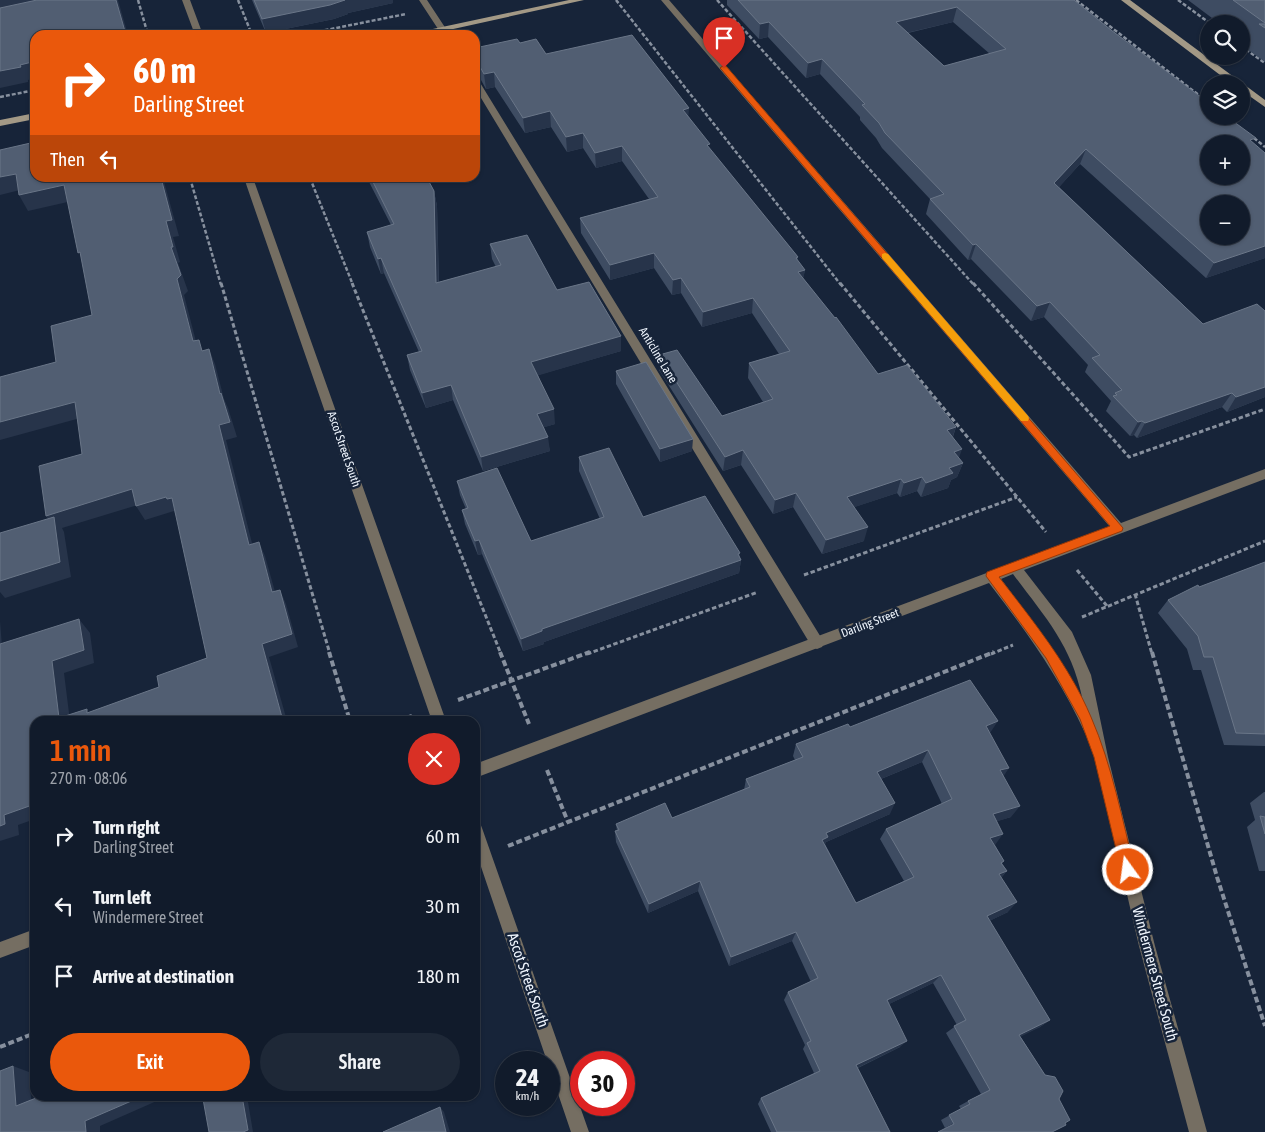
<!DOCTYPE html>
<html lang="en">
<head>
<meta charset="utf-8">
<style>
	:root { --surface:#111b2b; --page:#1e2837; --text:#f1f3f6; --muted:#9ca1a9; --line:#303947; --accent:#ea580c }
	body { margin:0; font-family:"Asap Condensed",sans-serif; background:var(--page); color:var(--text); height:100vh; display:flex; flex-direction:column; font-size:19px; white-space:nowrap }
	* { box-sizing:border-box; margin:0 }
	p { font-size:16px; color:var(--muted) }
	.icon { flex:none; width:28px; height:28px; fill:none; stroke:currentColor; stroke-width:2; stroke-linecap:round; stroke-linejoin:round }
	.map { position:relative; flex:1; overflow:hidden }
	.panel { position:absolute; left:30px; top:716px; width:450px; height:385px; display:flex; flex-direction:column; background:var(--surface); border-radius:15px; box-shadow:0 1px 4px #0004,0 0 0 1px var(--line) }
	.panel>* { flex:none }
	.guide { position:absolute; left:30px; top:30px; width:450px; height:152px; border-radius:15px; box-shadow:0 1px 4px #0004,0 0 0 1px var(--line); background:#ea580c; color:#fff; overflow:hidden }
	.controls { position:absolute; left:1200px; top:15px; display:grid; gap:10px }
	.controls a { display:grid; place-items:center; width:50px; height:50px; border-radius:50%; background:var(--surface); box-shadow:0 1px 4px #0004,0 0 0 1px var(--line); font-size:25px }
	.speed { position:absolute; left:495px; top:1051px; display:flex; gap:10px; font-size:25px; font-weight:700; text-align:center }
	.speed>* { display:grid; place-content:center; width:65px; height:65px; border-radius:50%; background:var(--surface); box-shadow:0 1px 4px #0004,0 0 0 1px var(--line); line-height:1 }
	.speed small { font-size:12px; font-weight:400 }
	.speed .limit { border:8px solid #d22; background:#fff; color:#111 }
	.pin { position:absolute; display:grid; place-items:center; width:42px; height:42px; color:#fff; margin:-51px -21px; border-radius:50% 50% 50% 0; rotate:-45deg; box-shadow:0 0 5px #0007 }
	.pin .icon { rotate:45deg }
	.me { position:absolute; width:55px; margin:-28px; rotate:346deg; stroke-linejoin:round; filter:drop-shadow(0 0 4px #0008) }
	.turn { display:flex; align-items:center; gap:18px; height:105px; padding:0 20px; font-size:22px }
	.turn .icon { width:65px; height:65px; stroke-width:2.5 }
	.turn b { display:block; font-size:35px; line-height:42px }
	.then { display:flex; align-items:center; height:48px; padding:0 20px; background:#0003; gap:10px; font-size:19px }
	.round { display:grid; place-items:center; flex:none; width:52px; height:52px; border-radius:26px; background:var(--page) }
	.headline { display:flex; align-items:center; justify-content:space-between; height:85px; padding:0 20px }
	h1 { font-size:30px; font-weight:600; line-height:38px; color:var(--accent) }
	.cta { display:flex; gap:10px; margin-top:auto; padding:10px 20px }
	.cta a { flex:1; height:58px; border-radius:30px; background:var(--accent); color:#fff; font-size:20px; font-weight:600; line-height:58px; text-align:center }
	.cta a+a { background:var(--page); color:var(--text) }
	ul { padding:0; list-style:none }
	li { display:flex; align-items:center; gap:15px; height:70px; padding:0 20px }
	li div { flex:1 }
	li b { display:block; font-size:19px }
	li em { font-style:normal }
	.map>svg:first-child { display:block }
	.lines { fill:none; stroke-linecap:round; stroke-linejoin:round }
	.path-far2 { stroke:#87909e; stroke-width:2.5; stroke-dasharray:4 2; stroke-linecap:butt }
	.path-far1 { stroke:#87909e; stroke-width:3; stroke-dasharray:4.5 2.5; stroke-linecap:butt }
	.path { stroke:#87909e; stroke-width:4; stroke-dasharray:6 3; stroke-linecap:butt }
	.service { fill:#756e62; fill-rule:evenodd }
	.minor { fill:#756e62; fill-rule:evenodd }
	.secondary { fill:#a39986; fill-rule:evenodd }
	.wall { fill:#3e4c62; fill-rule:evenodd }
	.shaded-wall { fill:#27344a }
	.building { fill:#515e72; stroke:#6a7688; fill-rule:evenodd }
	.route { fill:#ea580c; stroke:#983908 }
	.slow { fill:#f59e0b }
	.labels { text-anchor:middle; stroke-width:5; stroke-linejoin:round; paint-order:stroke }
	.street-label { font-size:12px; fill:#eff5fd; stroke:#172439 }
	.near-street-label { font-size:15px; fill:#eff5fd; stroke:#172439 }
</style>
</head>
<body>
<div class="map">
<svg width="1265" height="1132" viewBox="0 0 1265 1132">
	<rect width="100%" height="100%" fill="#172439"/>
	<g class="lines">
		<!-- path-far2 -->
		<path class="path-far2" d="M138 0 148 35
			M238 0 252 35
			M616 0 841 285
			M717 0 974 285
			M1076 0 1209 103
			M1178 0 1211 24
			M301 35 406 14
			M1241 46 1265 63
			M0 97 35 90
			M1254 138 1265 147
			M190 178 221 285
			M310 178 353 285"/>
		<!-- path-far1 -->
		<path class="path-far1" d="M221 283 330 654
			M352 283 501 654
			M840 283 1046 532
			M973 283 1129 457 1265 409
			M1077 570 1107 606
			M804 575 1017 497
			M1135 594 1152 654
			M1082 617 1265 541
			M587 654 758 592
			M991 654 1013 645"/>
		<!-- path -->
		<path class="path" d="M329 652 350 721
			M500 652 529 724
			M1152 652 1217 877 1265 1026
			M458 700 590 652
			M398 721 412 716
			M547 770 568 822
			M508 846 994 652
			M0 1047 35 1033"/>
		<!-- service -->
		<path class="service" d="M419 0H427L450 35H442Z
			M475 78 479 81 822 639 824 643 822 647 817 649 812 647 475 88Z"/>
		<!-- minor -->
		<path class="minor" d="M182 0H190L203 35H195Z
			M661 0H669L1121 523 1265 469V479L1024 570 1072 632 1091 675 1108 757 1155 946 1207 1132H1189L1139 946 1090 735 1085 733C1060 678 1026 631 989 583L475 778V764L1110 527ZM1013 574C1044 616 1071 644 1082 697L1050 645 1001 579Z
			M244 178H253L446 721H432Z
			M475 821 480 823 482 828 589 1132H571L475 849Z
			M35 929V945L0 958V942Z"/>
		<!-- secondary -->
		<path class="secondary" d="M569 0H584L426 35H410L414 33Z
			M1121 0H1130L1265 100V107L1241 90V84H1232Z
			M35 113V119L0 126V120Z"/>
	</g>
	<!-- wall -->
	<path class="wall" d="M252 0H393V3L348 13V14L334 19 266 33Z
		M727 0H1074L1265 153V258L1206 278 1080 164 1059 187 1203 324 1265 311V397L1227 412 1222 407 1137 438 1134 435 1130 436 1106 411 1111 401 1085 372 1088 365 1044 317 1031 321 971 259 968 260 926 214 930 199 882 148 876 138 860 120V117L820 74 806 78 768 37 759 39 727 5ZM953 22 990 54 944 66 908 33Z
		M1188 0H1265V62L1247 49 1249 45 1241 39V24H1220Z
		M520 43 546 54 689 117 709 148 798 257 797 260 805 270 803 278 878 374 956 427 953 437 959 459 963 463 957 477 951 480 948 488 921 497 917 491 900 497 897 493 854 507 864 541 822 554 793 507 773 514 741 465 723 471 659 370V355L722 416 763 402 748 378 749 363 779 354 752 313 702 327 681 293 672 295 654 268 610 280 581 233 580 218 649 199 622 161 596 168 583 148 567 152 551 127 525 133 495 87 486 89 481 80 475 76V48Z
		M367 178H427L434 191 437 206 439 282 496 267 492 259 490 244 557 290 621 351 538 375 555 424 544 427 550 451 483 471 453 400 426 408 410 370 407 355 419 352 384 273 381 274 370 247 367 232 391 225Z
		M616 371 692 451 660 462 616 384Z
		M579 457 643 517 739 556 741 560 739 573 544 642V644L523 651 482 554 478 555 465 524 462 510 466 509 460 495 457 481 531 541 600 519 579 471Z
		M1265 562V746L1224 745 1201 670H1193L1187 649 1158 613 1168 600Z
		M850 727 990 733 1003 776 1011 817 997 821 995 845 1004 861 1002 863 1007 871 1001 878 1008 912 989 921 1050 1020 1040 1027 1020 1036 1045 1075 945 1128 941 1120 961 1109 959 1106 981 1094 946 1033 957 1025 933 983 889 1004 900 1047 858 1068 890 1132H771L758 1104 761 1098 814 1073 803 1049 805 1045 784 1000 788 992 811 982 792 941 729 966 698 891 648 913 616 842 615 831H617L616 824 672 818 744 790 746 779 795 760 793 756 796 744ZM922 762 942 804 886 829 880 839 904 881 856 903 825 844 826 842 890 814 881 779Z
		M1264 792H1265V871H1259L1247 827 1255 820 1250 803Z"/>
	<!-- shaded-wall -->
	<path class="shaded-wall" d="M0 0H80L0 17Z
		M116 0H118L128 35H126Z
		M345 0H393V3L348 13V14L334 19 266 33 262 19Z
		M957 7 953 22 893 36 896 22Z
		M769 22 768 37 759 39 760 24Z
		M35 55V78L28 80V82L0 88V71L20 65 31 56Z
		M822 59 820 74 806 78 808 63Z
		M494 72 495 87 486 89 484 74Z
		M689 108 688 123 683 110Z
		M550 111 551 127 525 133 523 118Z
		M583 133V148L567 152 566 137Z
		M622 146V161L596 168 595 153Z
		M1086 149 1080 164 1049 198 1054 183Z
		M16 174 24 189 0 195V177Z
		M161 178H163L179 236 173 237 180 262 178 263 188 291 184 295 200 357 193 341 177 279 166 221Z
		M64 185 72 201 28 211 19 195Z
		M434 191 437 206 439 298 436 283Z
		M976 244 971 259 968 260 973 245Z
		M1265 246V258L1206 278 1214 263Z
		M654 253V268L610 280V265Z
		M381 258 384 273 381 274 378 259Z
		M805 270 802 285 798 272Z
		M681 278V293L672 295 673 280Z
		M753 298 752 313 702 327 703 312Z
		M1050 302 1044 317 1031 321 1037 306Z
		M621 336V351L533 377 531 362Z
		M209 349 215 364 224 399 228 408 237 437 226 440 256 559 249 545 219 425 220 394Z
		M451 385 453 400 426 408 422 393Z
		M1265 387V397L1227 412 1236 397Z
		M1232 393 1222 407 1137 438 1145 423Z
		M75 402 84 417 0 440V422Z
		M554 409 555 424 539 429 537 414Z
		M1142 421 1134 435 1130 436 1138 422Z
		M956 427 951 441 947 430Z
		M548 437 550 451 483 471 481 457Z
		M693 439 692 451 660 462V449Z
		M962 449 957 464 954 452Z
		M743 450 741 465 723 471 725 457Z
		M963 463 957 477 951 480 948 488 921 497 926 483 949 468Z
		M922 477 917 491 900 497 904 483Z
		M901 479 897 493 843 511 847 497Z
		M132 489 141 504 62 528 64 532 71 577 5 598 0 592V581L55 529 46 516Z
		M796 493 793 507 773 514 775 500Z
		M166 497 172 498 181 512 175 514 174 511 145 520 136 506Z
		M868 527 864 541 822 554 826 540Z
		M479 540 482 554 478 555 475 541Z
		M259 542 265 556 279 606 272 592Z
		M740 553 739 560H741L739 573 544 642V644L523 651 521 639 542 629Z
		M280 590 286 604 298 647 269 657 287 721H283L262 644Z
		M79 619 90 633 94 663 64 673 70 721 59 718 52 661Z
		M0 621 3 660 0 656Z
		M998 721 990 733 986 726Z
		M928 750 922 762 871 783 877 772Z
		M1009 768 1001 780 1000 770Z
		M895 803 890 814 826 842 823 848 818 850 826 833Z
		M35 804V819L18 825 19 835 0 841V826L4 815Z
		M1020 806 1011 817 986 825 993 814Z
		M1003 834 995 845 982 849 990 838Z
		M1007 871 998 881 999 874Z
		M700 881 698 891 648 913 649 904Z
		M1017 902 1008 912 979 926 987 916Z
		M796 932 792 941 729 966 731 957Z
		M941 975 933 983 881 1008 887 1000Z
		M1050 1020 1040 1027 1010 1042 1019 1035Z
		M907 1041 900 1047 851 1071 856 1065Z
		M13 1066 29 1072 32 1111 16 1106Z
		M143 1096H168L100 1126V1132H86L85 1121Z
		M242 1096H247L253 1132H243Z
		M440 1107 444 1112 450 1132H446Z"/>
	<!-- building -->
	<path class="building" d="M37 0H116L126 35H35V55L31 56 32 62 20 65 21 67 0 71V8Z
		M254 0H345L330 5 262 19Z
		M738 0H1074L1111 30 1209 103V116H1226L1256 138 1250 140 1265 153V246L1214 263 1086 149 1054 183 1203 324 1257 304 1265 311V387L1236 397 1232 393 1145 423 1142 421 1138 422 1113 396 1117 395 1115 393 1122 390 1092 358 1100 355 1050 302 1037 306 976 244 973 245 930 199 944 194 885 133 879 123 862 105 865 104 822 59 808 63 769 22 760 24ZM957 7 1006 49 944 66 896 22ZM1209 144H1241V176H1209ZM1209 204H1241V236H1209Z
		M1233 0H1265V23Z
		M1259 24H1265V28Z
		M632 35 689 108 683 110 710 144 707 145 798 257 796 258 805 270 798 272 835 318 836 317 878 374 907 365 956 427 947 430 962 449 954 452 963 463 949 468 953 473 926 483 922 477 904 483 901 479 847 497 868 527 826 540 796 493 775 500 743 450 725 457 659 355 677 350 722 416 773 399 749 363 790 351 753 298 703 312 681 278 673 280 654 253 610 265 580 218 658 197 622 146 595 153 583 133 566 137 550 111 523 118 494 72 484 74 479 65 475 62V48L517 39 520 43 536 39 546 54Z
		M35 142V178H161L172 220 166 221 173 247H171L181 275 177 279 193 341 199 340 202 351 209 349 220 394 221 393 230 422 219 425 249 545 259 542 272 592 280 590 292 634 262 644 283 721H35V804L4 815 5 824 0 826V644L79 619 84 650 52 661 59 718 87 709V713L159 687 157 676 207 658 172 498 167 499 166 497 136 506 132 489 46 516 39 466 82 454 75 402 0 422V377L56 362 51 326 92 315 80 252 78 253 64 185 19 195 16 174 0 177V150Z
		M371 178H427L434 191 436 283 501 265 490 244 527 235 557 290 589 282 621 336 531 362 554 409 537 414 548 437 481 457 451 385 422 393 407 355 422 351 381 258 378 259 367 232 394 224Z
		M646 362 693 439 660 449 616 371Z
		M609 448 643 517 705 496 740 553 738 554 741 560 542 629V631L521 639 479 540 475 541 462 510 468 508 457 481 497 468 531 541 604 517 579 457Z
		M54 517 60 562 0 581V533Z
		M1265 562V734L1236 733 1213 657H1204L1198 636 1168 600 1198 585 1199 587Z
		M970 680 998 721 986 726 1009 768 1000 770 1020 806 993 814 1003 834 990 838 1004 861 1001 863 1007 871 999 874 1017 902 987 916 1050 1020 1019 1035 1045 1075 1055 1077 1063 1091 1059 1099 1070 1120 1065 1123 1066 1125 1052 1132H938L954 1124 949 1115 970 1104 968 1101 990 1090 954 1026 966 1020 941 975 887 1000 907 1041 856 1065 890 1132H777L761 1098 820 1071 807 1043 811 1041 788 992 818 978 796 932 731 957 700 881 649 904 615 831 619 830 616 824 665 803 672 818 750 787 746 779 803 757 796 744 848 724 850 727ZM928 750 952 799 886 829 914 877 856 903 822 840 828 837 826 833 895 803 877 772Z
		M1260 816 1265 817V834Z
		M13 1066 16 1106 41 1096H143L85 1121 86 1132H0V1071Z
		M210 1096H242L248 1130 243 1132H209L203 1099Z
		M440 1107 446 1132H383Z"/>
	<!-- route -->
	<path class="route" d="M724 65 726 66 1123 528 1122 531 999 577C1033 621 1069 665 1091 717 1112 765 1122 819 1135 870L1133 875 1128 877 1123 875 1121 870 1094 757 1080 719 1046 658 986 576 987 572 1110 526 721 69 720 68Z"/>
	<!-- slow -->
	<path class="slow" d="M885 253 888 254 1028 416 1029 418 1028 421H1021L882 258V254Z"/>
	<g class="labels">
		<!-- street labels -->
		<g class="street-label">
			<text transform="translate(658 355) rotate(59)" y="4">Anticline Lane</text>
			<text transform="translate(344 449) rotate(71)" y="4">Ascot Street South</text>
			<text transform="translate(870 623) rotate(-21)" y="4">Darling Street</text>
		</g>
		<!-- near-street labels -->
		<g class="near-street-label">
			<text transform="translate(1155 974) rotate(75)" y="5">Windermere Street South</text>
			<text transform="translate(528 980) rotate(71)" y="5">Ascot Street South</text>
		</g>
	</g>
</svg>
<div class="controls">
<a><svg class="icon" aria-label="search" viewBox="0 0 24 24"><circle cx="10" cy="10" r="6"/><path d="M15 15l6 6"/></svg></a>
<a><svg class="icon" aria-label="layers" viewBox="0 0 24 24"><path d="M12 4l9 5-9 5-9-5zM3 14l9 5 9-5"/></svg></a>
<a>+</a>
<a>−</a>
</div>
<div class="speed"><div>24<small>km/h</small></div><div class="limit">30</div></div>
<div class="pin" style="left:724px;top:68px;background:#d93025"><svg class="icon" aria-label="arrive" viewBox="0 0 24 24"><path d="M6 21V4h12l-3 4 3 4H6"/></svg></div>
<svg class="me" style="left:1128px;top:870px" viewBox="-20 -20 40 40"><circle r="17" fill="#ea580c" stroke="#fff" stroke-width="3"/><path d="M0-11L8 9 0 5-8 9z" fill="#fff"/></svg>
<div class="guide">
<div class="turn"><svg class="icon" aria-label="right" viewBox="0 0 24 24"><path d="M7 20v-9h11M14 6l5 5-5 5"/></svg><div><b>60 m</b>Darling Street</div></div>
<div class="then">Then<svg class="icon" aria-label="left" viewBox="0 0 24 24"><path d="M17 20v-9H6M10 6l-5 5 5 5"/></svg></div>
</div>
<section class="panel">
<div class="headline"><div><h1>1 min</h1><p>270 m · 08:06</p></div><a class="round" style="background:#d93025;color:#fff"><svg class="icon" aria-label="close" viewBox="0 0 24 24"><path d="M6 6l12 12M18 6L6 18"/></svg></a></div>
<ul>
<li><svg class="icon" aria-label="right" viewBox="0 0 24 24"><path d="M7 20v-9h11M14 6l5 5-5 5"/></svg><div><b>Turn right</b><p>Darling Street</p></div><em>60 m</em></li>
<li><svg class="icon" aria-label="left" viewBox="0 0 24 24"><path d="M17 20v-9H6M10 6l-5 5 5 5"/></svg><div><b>Turn left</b><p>Windermere Street</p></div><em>30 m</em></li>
<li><svg class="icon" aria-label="arrive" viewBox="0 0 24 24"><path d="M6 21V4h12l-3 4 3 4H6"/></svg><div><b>Arrive at destination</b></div><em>180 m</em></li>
</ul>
<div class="cta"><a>Exit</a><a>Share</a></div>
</section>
</div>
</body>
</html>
